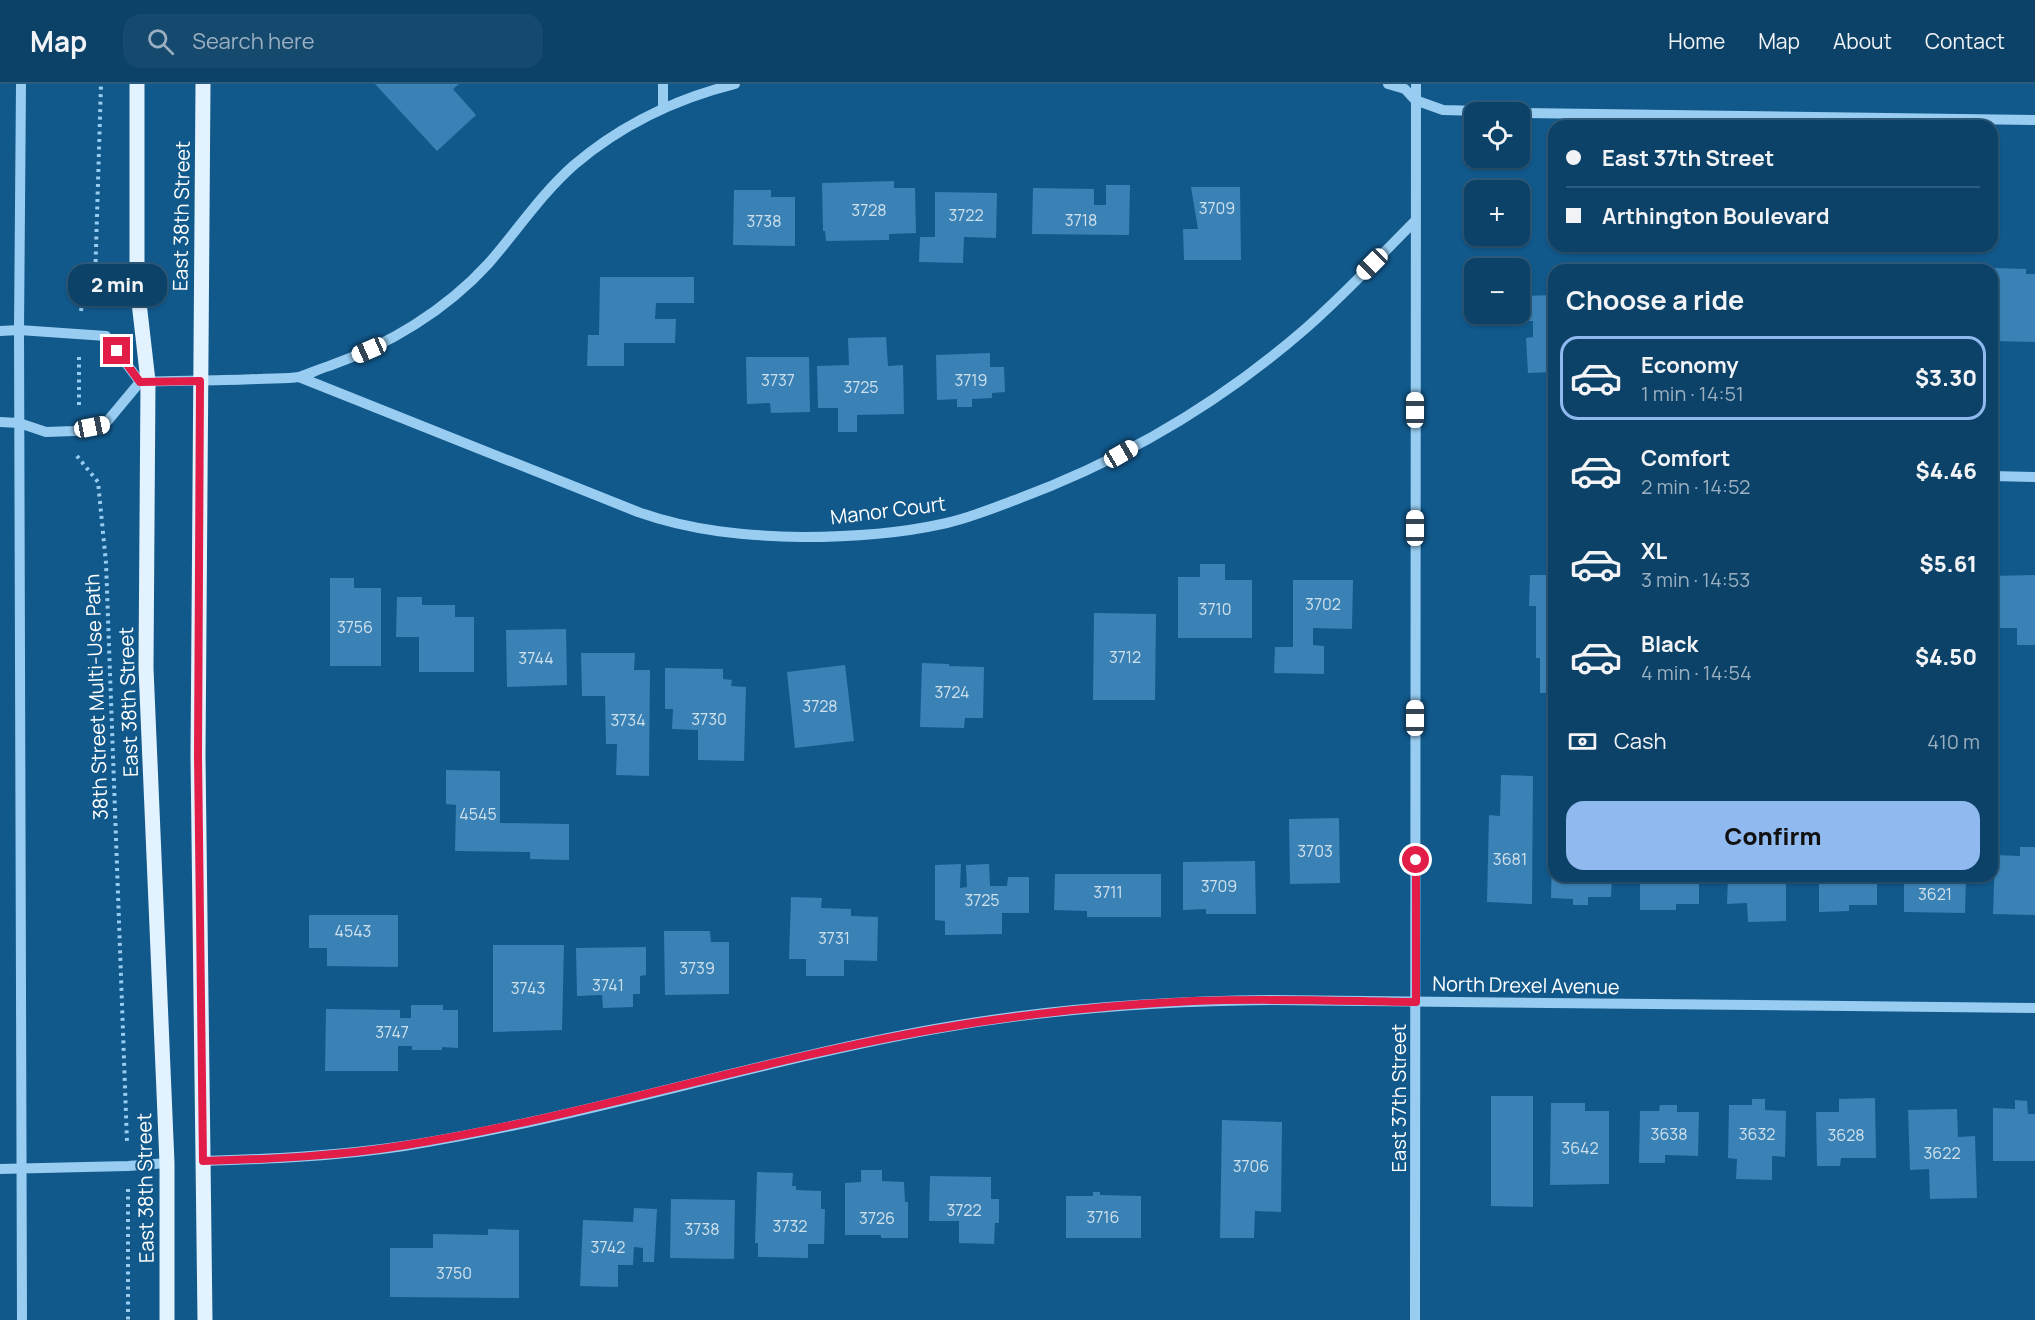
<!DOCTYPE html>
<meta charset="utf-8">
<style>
:root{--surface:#0d4268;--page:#16496e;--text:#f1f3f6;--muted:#9ab0c0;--line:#2d5b7c;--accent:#90b9f0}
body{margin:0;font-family:Manrope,sans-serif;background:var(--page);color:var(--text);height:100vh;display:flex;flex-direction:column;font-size:22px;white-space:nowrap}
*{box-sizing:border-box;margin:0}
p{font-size:20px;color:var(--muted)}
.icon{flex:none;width:33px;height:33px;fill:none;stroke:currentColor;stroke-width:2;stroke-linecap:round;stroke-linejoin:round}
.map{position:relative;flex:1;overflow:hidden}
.side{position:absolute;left:1548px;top:180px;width:450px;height:618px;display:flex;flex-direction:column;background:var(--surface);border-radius:18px;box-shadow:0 2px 4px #0004,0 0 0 2px var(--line)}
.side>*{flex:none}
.top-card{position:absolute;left:1548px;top:36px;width:450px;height:132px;border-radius:18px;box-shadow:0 2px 4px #0004,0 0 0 2px var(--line);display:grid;align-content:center;height:132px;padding:0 18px;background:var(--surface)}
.controls{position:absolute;left:1464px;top:18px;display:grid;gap:12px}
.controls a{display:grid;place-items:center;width:66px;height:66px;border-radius:12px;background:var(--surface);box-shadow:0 2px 4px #0004,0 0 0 2px var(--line);font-size:30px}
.end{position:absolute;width:27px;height:27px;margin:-14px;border:8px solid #e11d48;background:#fff;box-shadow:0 0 0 3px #fff}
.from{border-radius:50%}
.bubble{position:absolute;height:42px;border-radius:18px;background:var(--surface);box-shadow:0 2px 4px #0004,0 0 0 2px var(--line);font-size:20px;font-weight:800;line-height:42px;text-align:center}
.car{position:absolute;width:18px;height:36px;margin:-18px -9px;border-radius:8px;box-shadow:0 0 4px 2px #0007;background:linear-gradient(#fff 24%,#345 0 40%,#fff 0 76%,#345 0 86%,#fff 0)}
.top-card b{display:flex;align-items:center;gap:21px;height:57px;font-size:22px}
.top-card b+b{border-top:2px solid var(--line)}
.top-card i{width:15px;height:15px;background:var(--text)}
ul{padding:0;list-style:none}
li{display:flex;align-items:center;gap:18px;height:84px;margin:0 12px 9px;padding:0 6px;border:3px solid transparent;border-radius:18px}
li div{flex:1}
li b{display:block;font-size:22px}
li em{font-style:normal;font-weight:800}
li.current{border-color:var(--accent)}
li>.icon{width:54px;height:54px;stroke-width:1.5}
h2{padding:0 18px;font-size:27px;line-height:72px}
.pay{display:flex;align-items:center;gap:15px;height:66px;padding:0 18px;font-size:22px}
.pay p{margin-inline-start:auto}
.button{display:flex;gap:12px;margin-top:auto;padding:12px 18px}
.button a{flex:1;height:69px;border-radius:18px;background:var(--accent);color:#111;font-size:24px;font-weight:800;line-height:69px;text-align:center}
header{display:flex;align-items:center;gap:36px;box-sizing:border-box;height:84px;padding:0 30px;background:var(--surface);border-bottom:2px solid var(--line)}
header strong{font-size:28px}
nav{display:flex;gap:33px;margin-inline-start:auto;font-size:21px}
.search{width:420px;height:54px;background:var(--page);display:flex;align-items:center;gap:15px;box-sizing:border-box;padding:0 21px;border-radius:18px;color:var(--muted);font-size:22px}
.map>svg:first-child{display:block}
.building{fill:#3a82b5}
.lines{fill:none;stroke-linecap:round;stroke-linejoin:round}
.path{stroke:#98cdf1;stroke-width:4;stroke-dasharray:3 4.5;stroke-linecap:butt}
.minor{stroke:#98cdf1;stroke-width:10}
.major{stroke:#e2f2ff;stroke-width:15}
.route{stroke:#e11d48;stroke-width:8}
.labels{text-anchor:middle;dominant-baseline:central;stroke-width:4.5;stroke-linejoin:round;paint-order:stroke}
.number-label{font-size:16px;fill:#cee0ec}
.street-label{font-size:20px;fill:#fff;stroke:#11588b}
</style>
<header>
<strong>Map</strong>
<div class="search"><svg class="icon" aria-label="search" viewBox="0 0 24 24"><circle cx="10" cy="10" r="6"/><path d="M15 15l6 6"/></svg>Search here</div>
<nav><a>Home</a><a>Map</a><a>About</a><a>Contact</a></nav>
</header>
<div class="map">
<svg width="2035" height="1236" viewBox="0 0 2035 1236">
<rect width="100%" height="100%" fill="#11588b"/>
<!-- building -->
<g class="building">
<polygon points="375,0 459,0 453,5 476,31 437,67"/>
<polygon points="894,97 894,104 915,104 916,149 889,150 889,156 826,157 825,147 823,147 822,99"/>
<polygon points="1106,101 1130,101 1129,151 1032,150 1033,104 1094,105 1094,121 1106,121"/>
<polygon points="1191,103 1240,103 1241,176 1184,176 1183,145 1198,145"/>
<polygon points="734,106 771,106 771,113 795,113 795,162 733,161"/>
<polygon points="935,108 997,109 996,154 964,153 963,179 919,178 920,153 935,153"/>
<polygon points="1993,184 2026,185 2026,190 2035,190 2035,258 1993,257"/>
<polygon points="600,193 694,193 694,219 656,219 655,235 676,235 675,259 624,259 624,282 587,282 588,251 599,251"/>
<polygon points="1554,211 1554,288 1528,289 1526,254 1533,253 1533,237 1526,237 1525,212"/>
<polygon points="886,253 888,282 903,281 904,330 857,331 857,348 838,348 838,324 818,324 817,282 849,281 848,254"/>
<polygon points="990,269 990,283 1004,283 1005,308 992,309 992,314 972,315 972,323 957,323 957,315 937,316 936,271"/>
<polygon points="746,273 809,273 810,328 771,329 770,319 747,320"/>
<polygon points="1200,480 1225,480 1225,496 1252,496 1252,554 1178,554 1178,493 1200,493"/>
<polygon points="1530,491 1554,491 1554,609 1540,609 1540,574 1536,574 1536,522 1529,522"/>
<polygon points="2035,491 2035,561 2017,561 2017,544 1992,544 1992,492"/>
<polygon points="330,494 354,494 354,504 381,504 381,582 330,582"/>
<polygon points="1293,496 1353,496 1352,545 1313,544 1313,561 1324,562 1324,590 1274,589 1275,563 1293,563"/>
<polygon points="397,513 422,513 422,521 455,521 455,533 474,533 474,588 419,588 419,553 396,553"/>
<polygon points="1094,529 1156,530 1155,616 1093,616"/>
<polygon points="566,545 567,601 507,603 506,546"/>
<polygon points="581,569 635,569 634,586 650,586 649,692 616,691 617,660 606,660 605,612 582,612"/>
<polygon points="922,579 949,580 949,582 984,583 983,634 965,634 964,644 920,643"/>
<polygon points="845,581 854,657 795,664 787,588"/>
<polygon points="665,584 723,585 723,595 732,596 731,602 746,603 744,677 698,676 698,646 672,645 673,625 665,625"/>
<polygon points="446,686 500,687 500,739 569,740 569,776 530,775 530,768 455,767 456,721 446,720"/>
<polygon points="1501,691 1533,692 1532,820 1487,818 1489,731 1500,732"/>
<polygon points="1339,734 1340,799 1290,800 1289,735"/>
<polygon points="2020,763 2035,763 2035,831 1993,830 1995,771 2020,772"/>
<polygon points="1552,765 1554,765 1554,792 1612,792 1611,813 1588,813 1588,821 1573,821 1573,815 1551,814"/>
<polygon points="1255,777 1256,830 1206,830 1206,825 1183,826 1183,778"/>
<polygon points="961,780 960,804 967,803 966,781 989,780 990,802 1007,802 1008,793 1029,793 1029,829 1002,829 1002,850 945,851 945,837 935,836 935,781"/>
<polygon points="1055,790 1161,790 1161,833 1087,833 1087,827 1054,826"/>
<polygon points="1640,792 1699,792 1699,820 1676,820 1676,826 1640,826"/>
<polygon points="1728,792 1786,792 1786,837 1748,838 1747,819 1727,820"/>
<polygon points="1819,792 1877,792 1877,821 1849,821 1849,827 1819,828"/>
<polygon points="1904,792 1966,792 1965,829 1904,828"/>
<polygon points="791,813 822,814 821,824 851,825 851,832 878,833 877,877 844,876 844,892 806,892 806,875 789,875"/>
<polygon points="309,831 398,831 398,883 327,882 327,864 309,864"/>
<polygon points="664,847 710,847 711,858 729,858 729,910 665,911"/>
<polygon points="493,861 564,861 562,946 493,948"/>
<polygon points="646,863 646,891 640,892 640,910 633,910 633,923 603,924 602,911 577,912 576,864"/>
<polygon points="411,921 443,921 443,926 458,926 458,964 442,963 442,966 412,966 412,962 398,962 398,987 325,987 326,925 400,926 400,934 411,934"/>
<polygon points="1491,1012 1533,1012 1533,1123 1491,1122"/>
<polygon points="1875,1014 1876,1074 1841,1074 1840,1082 1817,1082 1816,1028 1839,1028 1839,1015"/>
<polygon points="1752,1015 1765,1015 1765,1026 1786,1027 1785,1073 1772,1072 1772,1096 1736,1095 1737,1075 1728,1074 1729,1021 1752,1021"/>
<polygon points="2015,1016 2027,1017 2028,1030 2035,1030 2035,1077 1993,1077 1993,1024 2015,1025"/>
<polygon points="1551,1019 1585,1019 1585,1027 1609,1027 1609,1100 1550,1101"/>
<polygon points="1660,1021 1677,1021 1677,1028 1699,1028 1698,1072 1665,1071 1665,1079 1639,1079 1640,1027 1659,1027"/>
<polygon points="1957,1025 1958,1053 1975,1052 1977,1114 1930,1115 1929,1085 1910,1086 1908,1026"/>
<polygon points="1222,1036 1282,1038 1281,1128 1255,1127 1254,1154 1220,1154"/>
<polygon points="861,1086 882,1086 882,1097 904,1098 905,1118 908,1118 908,1154 881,1154 881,1151 845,1151 845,1099 861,1098"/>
<polygon points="757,1088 793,1089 792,1102 796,1102 796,1106 821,1107 821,1125 825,1125 824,1160 808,1160 808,1174 758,1173 758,1159 755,1159"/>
<polygon points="930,1092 991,1093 991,1115 999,1115 999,1139 995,1139 994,1160 959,1159 959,1137 929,1137"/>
<polygon points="1093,1108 1100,1108 1100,1111 1141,1112 1141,1154 1066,1154 1066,1112 1093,1112"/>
<polygon points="671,1115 735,1116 734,1175 670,1174"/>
<polygon points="634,1124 657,1125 654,1178 643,1178 643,1164 634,1163 633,1181 618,1181 618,1203 580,1202 583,1136 633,1138"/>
<polygon points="488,1145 519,1146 519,1214 390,1213 390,1164 433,1164 433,1150 488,1151"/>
</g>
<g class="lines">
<!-- path -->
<g class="path">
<polyline points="81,227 82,220 95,197 101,0"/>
<polyline points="79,273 79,323"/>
<polyline points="77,372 98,398 106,479 127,1058"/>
<polyline points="128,1105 128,1236"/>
</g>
<!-- minor -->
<g class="minor">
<polyline points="21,0 19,246 22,1236"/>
<polyline points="663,0 663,24"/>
<polyline points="1388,0 1405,5 1415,16 1443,26 1516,28"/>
<polyline points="1520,29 2035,36"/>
<polyline points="0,247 19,246 106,252 140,298"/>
<path d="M 299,293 L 638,428 C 692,447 745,452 802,453 C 848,453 897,450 942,440 C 967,435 991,425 1015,416 C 1121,377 1220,319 1305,245 C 1344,211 1379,173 1415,137"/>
<path d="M 0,338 L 19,339 L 46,348 L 74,347 L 105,340 L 140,298 C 179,296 219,297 258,295 C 271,294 286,295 299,293 C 309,290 319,285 329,282 C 388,261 445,227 488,180 C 517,147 541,110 574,81 C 621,41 675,15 735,0"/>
<polyline points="1992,392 2035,393"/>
<path d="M 203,1077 C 270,1075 337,1072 404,1062 C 582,1034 757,977 935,945 C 1046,925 1159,917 1271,916 L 2035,924"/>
<polyline points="0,1085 128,1082 167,1079"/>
<polyline points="1415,1236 1416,0"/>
</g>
<!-- major -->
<g class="major">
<polyline points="137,0 137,201 148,297 146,584 167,1079 167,1236"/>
<polyline points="203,0 198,672 205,1236"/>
</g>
</g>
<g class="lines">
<!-- route -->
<path class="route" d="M 117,267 L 140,298 L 200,297 L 198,672 L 203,1077 C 271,1075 339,1072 406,1061 C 585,1032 758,976 936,945 C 1021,930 1108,921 1194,917 C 1268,914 1342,917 1416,918 L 1416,776"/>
</g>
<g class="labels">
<!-- number labels -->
<g class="number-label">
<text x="1217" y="124">3709</text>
<text x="869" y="126">3728</text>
<text x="966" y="131">3722</text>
<text x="1081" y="136">3718</text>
<text x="764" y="137">3738</text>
<text x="778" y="296">3737</text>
<text x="971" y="296">3719</text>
<text x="861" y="303">3725</text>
<text x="1323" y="520">3702</text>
<text x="1215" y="525">3710</text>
<text x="355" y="543">3756</text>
<text x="1125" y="573">3712</text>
<text x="536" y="574">3744</text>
<text x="952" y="608">3724</text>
<text x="820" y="622">3728</text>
<text x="709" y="635">3730</text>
<text x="628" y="636">3734</text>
<text x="478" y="730">4545</text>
<text x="1315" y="767">3703</text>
<text x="1510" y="775">3681</text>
<text x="1219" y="802">3709</text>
<text x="1108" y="808">3711</text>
<text x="1935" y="810">3621</text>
<text x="982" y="816">3725</text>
<text x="353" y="847">4543</text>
<text x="834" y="854">3731</text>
<text x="697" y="884">3739</text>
<text x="608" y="901">3741</text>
<text x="528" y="904">3743</text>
<text x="392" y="948">3747</text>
<text x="1669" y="1050">3638</text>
<text x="1757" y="1050">3632</text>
<text x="1846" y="1051">3628</text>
<text x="1580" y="1064">3642</text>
<text x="1942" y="1069">3622</text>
<text x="1251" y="1082">3706</text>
<text x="964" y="1126">3722</text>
<text x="1103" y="1133">3716</text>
<text x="877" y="1134">3726</text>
<text x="790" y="1142">3732</text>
<text x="702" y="1145">3738</text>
<text x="608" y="1163">3742</text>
<text x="454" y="1189">3750</text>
</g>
<!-- street labels -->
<g class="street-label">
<text transform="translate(181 132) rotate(-89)">East 38th Street</text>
<text transform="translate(888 426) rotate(-7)">Manor Court</text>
<text transform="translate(96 613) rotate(-92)">38th Street Multi-Use Path</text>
<text transform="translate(128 618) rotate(-92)">East 38th Street</text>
<text transform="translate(1526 901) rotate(1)">North Drexel Avenue</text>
<text transform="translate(1398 1014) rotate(-90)">East 37th Street</text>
<text transform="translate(145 1104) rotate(-91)">East 38th Street</text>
</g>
</g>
</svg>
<div class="controls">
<a><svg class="icon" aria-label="locate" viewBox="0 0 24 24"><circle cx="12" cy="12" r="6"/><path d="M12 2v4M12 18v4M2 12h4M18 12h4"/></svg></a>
<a>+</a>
<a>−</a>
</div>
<i class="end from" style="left:1416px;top:776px"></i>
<i class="end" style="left:117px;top:267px"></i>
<div class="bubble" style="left:68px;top:180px;width:99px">2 min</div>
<i class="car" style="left:1372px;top:180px;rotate:225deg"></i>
<i class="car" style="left:369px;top:266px;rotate:246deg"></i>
<i class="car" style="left:1415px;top:326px;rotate:0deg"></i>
<i class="car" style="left:92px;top:343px;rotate:79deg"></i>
<i class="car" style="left:1121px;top:370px;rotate:60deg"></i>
<i class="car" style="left:1415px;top:444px;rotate:0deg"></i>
<i class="car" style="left:1415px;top:634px;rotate:0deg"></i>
<div class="top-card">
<b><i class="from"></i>East 37th Street</b>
<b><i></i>Arthington Boulevard</b>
</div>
<section class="side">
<h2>Choose a ride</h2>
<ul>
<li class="current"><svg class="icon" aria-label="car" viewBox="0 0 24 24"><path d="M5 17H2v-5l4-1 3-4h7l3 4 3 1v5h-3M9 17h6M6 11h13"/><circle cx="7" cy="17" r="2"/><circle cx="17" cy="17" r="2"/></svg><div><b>Economy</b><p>1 min · 14:51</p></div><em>$3.30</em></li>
<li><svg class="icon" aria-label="car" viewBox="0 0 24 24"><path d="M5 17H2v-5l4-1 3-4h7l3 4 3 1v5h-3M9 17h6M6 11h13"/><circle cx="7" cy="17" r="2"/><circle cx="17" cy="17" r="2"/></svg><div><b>Comfort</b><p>2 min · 14:52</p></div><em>$4.46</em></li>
<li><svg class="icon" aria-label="car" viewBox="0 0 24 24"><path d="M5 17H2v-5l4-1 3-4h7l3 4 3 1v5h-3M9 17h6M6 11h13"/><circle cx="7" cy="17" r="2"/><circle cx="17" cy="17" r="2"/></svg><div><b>XL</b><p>3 min · 14:53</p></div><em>$5.61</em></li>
<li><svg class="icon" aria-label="car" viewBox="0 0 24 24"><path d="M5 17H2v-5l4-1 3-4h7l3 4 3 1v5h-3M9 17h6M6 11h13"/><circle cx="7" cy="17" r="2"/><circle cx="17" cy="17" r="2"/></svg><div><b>Black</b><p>4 min · 14:54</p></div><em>$4.50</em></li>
</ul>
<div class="pay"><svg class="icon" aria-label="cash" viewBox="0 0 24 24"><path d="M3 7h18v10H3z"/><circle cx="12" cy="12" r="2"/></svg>Cash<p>410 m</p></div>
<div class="button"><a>Confirm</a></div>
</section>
</div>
